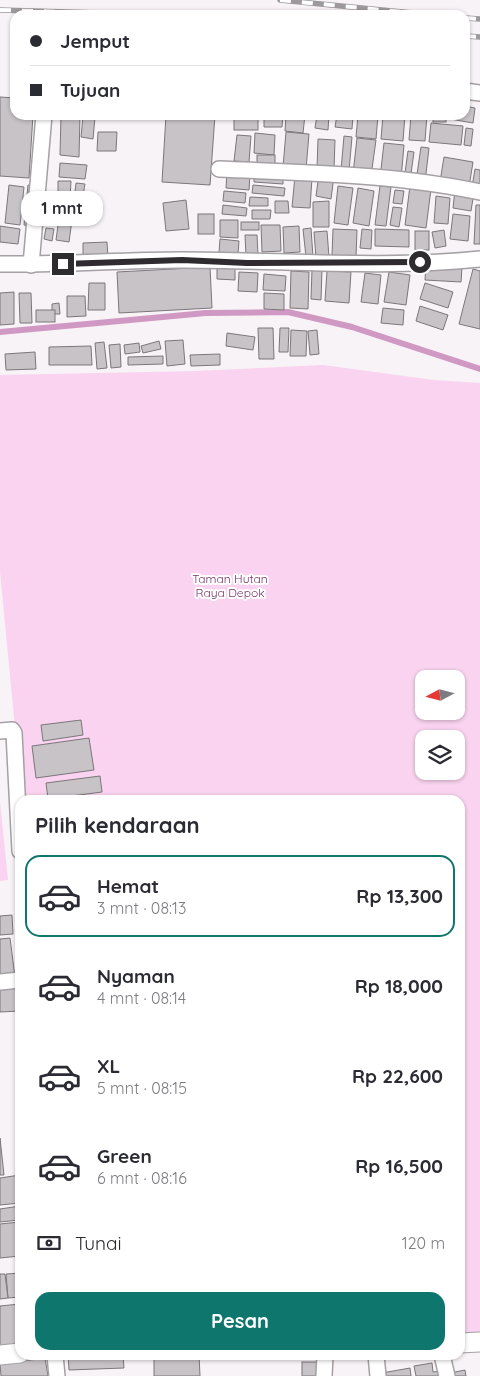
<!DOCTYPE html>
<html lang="id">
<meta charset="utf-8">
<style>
:root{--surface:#fff;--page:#f2f2f3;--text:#2b2b33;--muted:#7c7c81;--line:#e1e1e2;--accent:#0f766e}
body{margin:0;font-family:Quicksand,sans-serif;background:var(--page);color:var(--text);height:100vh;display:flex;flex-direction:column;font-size:19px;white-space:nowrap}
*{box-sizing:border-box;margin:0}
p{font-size:16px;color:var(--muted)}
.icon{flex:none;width:28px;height:28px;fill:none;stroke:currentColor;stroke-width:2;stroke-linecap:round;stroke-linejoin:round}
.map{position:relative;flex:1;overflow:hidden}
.details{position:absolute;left:15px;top:795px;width:450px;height:565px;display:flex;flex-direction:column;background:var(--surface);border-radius:15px;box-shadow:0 1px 4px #0004}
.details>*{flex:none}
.guide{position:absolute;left:10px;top:10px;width:460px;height:110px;border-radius:15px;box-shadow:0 1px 4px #0004;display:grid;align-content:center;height:110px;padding:0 20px;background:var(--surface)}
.needle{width:32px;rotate:263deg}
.controls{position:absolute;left:415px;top:670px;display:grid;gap:10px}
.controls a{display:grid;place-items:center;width:50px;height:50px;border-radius:10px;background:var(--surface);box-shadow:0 1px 4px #0004;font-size:25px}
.end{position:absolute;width:22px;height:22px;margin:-11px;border:6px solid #2e2c2e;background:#fff;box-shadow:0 0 0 2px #fff}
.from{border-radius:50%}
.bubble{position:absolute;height:35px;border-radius:15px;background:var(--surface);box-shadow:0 1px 4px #0004;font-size:16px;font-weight:700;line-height:35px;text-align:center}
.guide b{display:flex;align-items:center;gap:18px;height:48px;font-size:19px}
.guide b+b{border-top:1px solid var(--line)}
.guide i{width:12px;height:12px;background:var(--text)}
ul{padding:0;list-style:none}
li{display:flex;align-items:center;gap:15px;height:82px;margin:0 10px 8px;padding:0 10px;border:2px solid transparent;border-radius:15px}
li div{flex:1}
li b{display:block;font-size:19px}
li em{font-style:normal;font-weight:700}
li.on{border-color:var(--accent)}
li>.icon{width:45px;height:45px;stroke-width:1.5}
h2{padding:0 20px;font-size:22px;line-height:60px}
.pay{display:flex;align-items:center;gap:12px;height:55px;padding:0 20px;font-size:19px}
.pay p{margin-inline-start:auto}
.cta{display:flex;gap:10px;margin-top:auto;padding:10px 20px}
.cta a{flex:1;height:58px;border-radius:15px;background:var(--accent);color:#fff;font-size:20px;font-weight:700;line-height:58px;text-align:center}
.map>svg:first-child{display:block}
.green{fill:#f9d3ef;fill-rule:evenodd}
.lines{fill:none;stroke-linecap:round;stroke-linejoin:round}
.stream{stroke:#d099c3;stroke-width:6}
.building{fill:#c8c3c7;stroke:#7b777a}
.minor-casing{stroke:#a4a0a3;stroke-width:18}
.tertiary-casing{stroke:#a4a0a3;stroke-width:21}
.minor{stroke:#fff;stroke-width:15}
.tertiary{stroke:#fff;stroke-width:19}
.rail-casing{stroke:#9d999c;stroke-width:5.5}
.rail{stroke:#fff;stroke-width:4;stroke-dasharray:11;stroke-linecap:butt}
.route{stroke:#2e2c2e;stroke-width:6}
.labels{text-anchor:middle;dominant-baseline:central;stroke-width:4;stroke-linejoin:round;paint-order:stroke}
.park-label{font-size:12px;fill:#753368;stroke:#fff}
</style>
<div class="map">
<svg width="480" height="1376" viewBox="0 0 480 1376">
<rect width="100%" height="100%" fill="#f8f3f7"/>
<!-- green -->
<g class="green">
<path d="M 323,365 L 434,380 L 480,383 L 480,1338 L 460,1338 L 460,800 L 22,800 L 0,572 L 0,375 L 195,371 ZM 424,679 L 456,679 L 456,711 L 424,711 ZM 424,739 L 456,739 L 456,771 L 424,771 Z"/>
<polygon points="0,802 8,880 0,881"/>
</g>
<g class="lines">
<!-- stream -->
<polyline class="stream" points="0,332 206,313 288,312 352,327 480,369"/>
</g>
<!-- building -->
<g class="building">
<polygon points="0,97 15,98 15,115 33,115 29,178 0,176"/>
<polygon points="465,106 475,108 473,123 450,119 451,115 465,115"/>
<polygon points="61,115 80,115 79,157 60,155"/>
<polygon points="166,115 215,115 210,185 162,182"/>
<rect x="234" y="115" width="24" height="15"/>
<polygon points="264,115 283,115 282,127 264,127"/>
<polygon points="286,115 305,115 303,133 285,131"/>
<polygon points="317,115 329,115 328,130 315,128"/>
<polygon points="337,115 353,115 352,129 335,127"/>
<polygon points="358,115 378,115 376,139 356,137"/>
<polygon points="383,115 405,115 403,141 381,139"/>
<polygon points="411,115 427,115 425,141 409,140"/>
<rect x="433" y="115" width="13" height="7"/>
<polygon points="83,116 95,117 93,139 81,137"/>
<polygon points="431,123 463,126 461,145 429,142"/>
<polygon points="466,128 473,129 471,146 464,145"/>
<polygon points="98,132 117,132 116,151 97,151"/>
<polygon points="286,132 309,134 306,169 283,167"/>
<polygon points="255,133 275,135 274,155 254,153"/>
<polygon points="237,135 251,136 249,162 234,161"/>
<polygon points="344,136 352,137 349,171 341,170"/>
<polygon points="357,138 376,140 371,176 353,174"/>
<polygon points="318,139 335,140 334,169 317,168"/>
<polygon points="384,143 404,145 401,179 380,178"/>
<polygon points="421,147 429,148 425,182 416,181"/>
<polygon points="408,151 414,152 410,181 404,180"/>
<rect x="257" y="155" width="18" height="9"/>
<polygon points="444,157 473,162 469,187 440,182"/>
<polygon points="60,163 87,165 85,179 59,177"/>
<polygon points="475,169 480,170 480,189 472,187"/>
<polygon points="227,172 250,174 249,190 226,188"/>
<polygon points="254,173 283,176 283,184 254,182"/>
<polygon points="319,174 334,176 331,199 316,196"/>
<polygon points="295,176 312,178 310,208 292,207"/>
<polygon points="58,181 71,181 70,199 58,199"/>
<polygon points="76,183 85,184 82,201 74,200"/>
<polygon points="9,185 24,187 20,225 5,223"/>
<polygon points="28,185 35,186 30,226 24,225"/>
<polygon points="253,185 285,188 284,196 252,193"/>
<polygon points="338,186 353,188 348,225 334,223"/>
<polygon points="380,186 391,187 386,226 375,225"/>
<polygon points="410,186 431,189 426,228 405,225"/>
<polygon points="358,188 374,191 369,226 353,223"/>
<polygon points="395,190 404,191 402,204 393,203"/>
<polygon points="455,190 474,192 471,211 453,208"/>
<polygon points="224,191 246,193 245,203 223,201"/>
<polygon points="436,196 450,198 448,224 434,223"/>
<polygon points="250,197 268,198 268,206 249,206"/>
<polygon points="186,200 189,229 166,231 163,203"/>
<polygon points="275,201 288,201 289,213 275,213"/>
<polygon points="329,201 329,227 313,227 313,202"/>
<polygon points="40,202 59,203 59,213 40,211"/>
<polygon points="65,204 97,207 96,217 64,214"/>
<polygon points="223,205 247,208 246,216 222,214"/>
<polygon points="476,205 480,205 480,244 474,244"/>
<polygon points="393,207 402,208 399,227 390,225"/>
<polygon points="252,210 271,210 270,219 252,219"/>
<rect x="198" y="214" width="16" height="20"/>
<polygon points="453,214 470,216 468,241 450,239"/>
<polygon points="59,218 72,220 69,242 56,240"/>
<polygon points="220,220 238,220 238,238 220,237"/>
<rect x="241" y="222" width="18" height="8"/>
<polygon points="261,225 280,225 281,251 262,252"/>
<polygon points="0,226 20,229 18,244 0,242"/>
<polygon points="299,226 300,252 284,253 283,227"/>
<polygon points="46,228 54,229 52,241 44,239"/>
<polygon points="311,228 313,257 306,257 303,229"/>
<polygon points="333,229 357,230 356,257 332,255"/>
<polygon points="362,229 372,230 371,249 360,248"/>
<polygon points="375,229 409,230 409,247 375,246"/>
<polygon points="444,230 446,246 435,248 432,232"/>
<polygon points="327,231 329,257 316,258 314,232"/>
<rect x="415" y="231" width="14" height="19"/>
<polygon points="245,235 257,235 258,256 246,256"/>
<polygon points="220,239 239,241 238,254 219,253"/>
<polygon points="107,242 108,257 83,258 83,243"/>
<polygon points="426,264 462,267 461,282 425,280"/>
<polygon points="217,265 235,266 235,280 217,279"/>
<polygon points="210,267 212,308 119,313 117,272"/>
<polygon points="312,269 322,269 321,300 311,299"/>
<polygon points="473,269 480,271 480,329 459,324"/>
<polygon points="291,271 309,272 308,309 290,308"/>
<polygon points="327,271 351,272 349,303 325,301"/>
<polygon points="239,272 258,273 257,292 238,291"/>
<polygon points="389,272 410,275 406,305 384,302"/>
<polygon points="365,273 381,275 378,304 361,302"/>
<polygon points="264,274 286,276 285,291 263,290"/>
<polygon points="89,283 105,283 105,310 88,310"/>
<polygon points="425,283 453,292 448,308 420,299"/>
<polygon points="14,292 14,324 0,325 0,293"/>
<polygon points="19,293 31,293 32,323 20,323"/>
<polygon points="264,293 284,294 284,310 264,309"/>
<polygon points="67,296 85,296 86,316 67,317"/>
<polygon points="59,303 60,314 52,314 52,304"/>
<polygon points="420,306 448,315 443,330 416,321"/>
<polygon points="383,308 404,310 403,325 381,323"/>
<rect x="36" y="310" width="19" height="12"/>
<polygon points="258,328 273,328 274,359 259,359"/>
<polygon points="280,328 289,328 288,352 279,352"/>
<polygon points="291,330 307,331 306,356 290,356"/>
<polygon points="317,330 319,354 310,355 308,331"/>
<polygon points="227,333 255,337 253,350 226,346"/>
<polygon points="183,340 185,364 167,366 165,341"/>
<polygon points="159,341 161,349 143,353 141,346"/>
<polygon points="104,342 107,368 97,369 95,343"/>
<polygon points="139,343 140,352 125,354 124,345"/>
<polygon points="120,344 121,367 111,368 109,345"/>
<polygon points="91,346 92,365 49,365 49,347"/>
<polygon points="35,352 36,369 6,370 5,354"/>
<polygon points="220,354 220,365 191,366 190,355"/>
<polygon points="163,356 163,364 128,365 128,357"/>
<polygon points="81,720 83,735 43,741 41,725"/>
<polygon points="89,738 94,770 36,778 32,746"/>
<polygon points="100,776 102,792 48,799 46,783"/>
<polygon points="12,915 13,934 0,935 0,916"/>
<polygon points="10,938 15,977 0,978 0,939"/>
<polygon points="20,987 20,1011 0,1012 0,989"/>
<polygon points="0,1138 4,1175 0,1175"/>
<polygon points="20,1175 20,1203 0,1205 0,1178"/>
<polygon points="20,1206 20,1220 0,1222 0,1209"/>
<polygon points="20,1222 20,1256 0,1258 0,1224"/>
<polygon points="20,1273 20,1297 8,1298 6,1274"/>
<polygon points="0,1274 5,1274 8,1298 0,1299"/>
<polygon points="20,1304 20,1345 0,1347 0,1306"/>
<polygon points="68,1355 123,1355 124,1368 69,1370"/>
<polygon points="154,1355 199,1355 200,1376 154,1376"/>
<polygon points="45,1358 48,1376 1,1376 0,1364"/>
<rect x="302" y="1362" width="17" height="14"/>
<polygon points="432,1363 433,1372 442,1371 443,1376 416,1376 414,1366"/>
<polygon points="410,1368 411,1376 382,1376 382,1373"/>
<polygon points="465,1370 466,1376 451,1376 450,1373"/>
</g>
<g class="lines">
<!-- minor casing -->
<g class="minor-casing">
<g id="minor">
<polyline points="465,91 480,93"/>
<path d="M 219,169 C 306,173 395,174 480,192"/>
<path d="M 0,264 C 61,265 121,260 181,260 C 281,260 381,269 480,259"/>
<polyline points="31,265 44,115"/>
<polyline points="0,731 12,730 14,733 20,851"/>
<polyline points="0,982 20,980"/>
<polyline points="55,1355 57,1376"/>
<polyline points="376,1355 378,1376"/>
<polyline points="442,1355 447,1376"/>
<polyline points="324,1376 325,1355"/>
</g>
</g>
<!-- tertiary casing -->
<g class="tertiary-casing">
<g id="tertiary">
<polyline points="460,1343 480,1342"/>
<polyline points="0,1355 20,1353"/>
</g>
</g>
<!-- minor -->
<use href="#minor" class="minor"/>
<!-- tertiary -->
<use href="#tertiary" class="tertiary"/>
<!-- rail casing -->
<g class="rail-casing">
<g id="rail">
<polyline points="280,0 433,15"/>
<polyline points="0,10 168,15"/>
<polyline points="465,18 480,19"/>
<polyline points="465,36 480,37"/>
</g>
</g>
<!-- rail -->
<use href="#rail" class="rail"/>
</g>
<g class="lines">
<!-- route -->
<polyline class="route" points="63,264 182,260 247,263 420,262"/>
</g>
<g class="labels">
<!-- park labels -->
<g class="park-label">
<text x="230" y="578">Taman Hutan<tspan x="230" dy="14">Raya Depok</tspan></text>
</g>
</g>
</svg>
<div class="controls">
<a><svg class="needle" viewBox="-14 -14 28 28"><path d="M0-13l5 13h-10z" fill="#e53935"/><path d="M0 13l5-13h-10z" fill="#7c7c81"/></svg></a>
<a><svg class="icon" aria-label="layers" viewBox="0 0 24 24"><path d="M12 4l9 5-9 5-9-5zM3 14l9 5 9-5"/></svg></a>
</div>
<i class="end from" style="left:420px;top:262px"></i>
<i class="end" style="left:63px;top:264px"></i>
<div class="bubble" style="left:21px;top:191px;width:82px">1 mnt</div>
<div class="guide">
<b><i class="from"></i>Jemput</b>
<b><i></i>Tujuan</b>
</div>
<section class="details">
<h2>Pilih kendaraan</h2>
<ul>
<li class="on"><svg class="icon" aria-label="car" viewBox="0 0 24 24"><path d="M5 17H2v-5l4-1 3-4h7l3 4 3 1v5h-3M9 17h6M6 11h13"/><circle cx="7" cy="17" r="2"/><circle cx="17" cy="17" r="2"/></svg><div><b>Hemat</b><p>3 mnt · 08:13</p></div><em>Rp 13,300</em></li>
<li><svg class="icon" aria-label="car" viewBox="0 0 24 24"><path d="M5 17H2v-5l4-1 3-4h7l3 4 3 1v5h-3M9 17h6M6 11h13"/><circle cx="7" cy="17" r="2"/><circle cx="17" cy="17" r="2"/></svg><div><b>Nyaman</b><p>4 mnt · 08:14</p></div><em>Rp 18,000</em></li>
<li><svg class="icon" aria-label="car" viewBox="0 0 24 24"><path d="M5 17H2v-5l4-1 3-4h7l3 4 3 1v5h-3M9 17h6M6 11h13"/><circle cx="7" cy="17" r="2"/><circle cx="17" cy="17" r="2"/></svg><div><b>XL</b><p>5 mnt · 08:15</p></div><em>Rp 22,600</em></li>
<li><svg class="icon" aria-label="car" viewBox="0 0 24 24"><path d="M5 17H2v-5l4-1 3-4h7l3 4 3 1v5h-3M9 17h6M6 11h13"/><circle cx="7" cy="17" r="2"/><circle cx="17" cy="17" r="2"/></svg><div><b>Green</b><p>6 mnt · 08:16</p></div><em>Rp 16,500</em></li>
</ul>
<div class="pay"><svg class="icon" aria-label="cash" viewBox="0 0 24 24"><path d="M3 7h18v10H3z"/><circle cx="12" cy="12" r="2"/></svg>Tunai<p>120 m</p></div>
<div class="cta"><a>Pesan</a></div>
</section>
</div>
